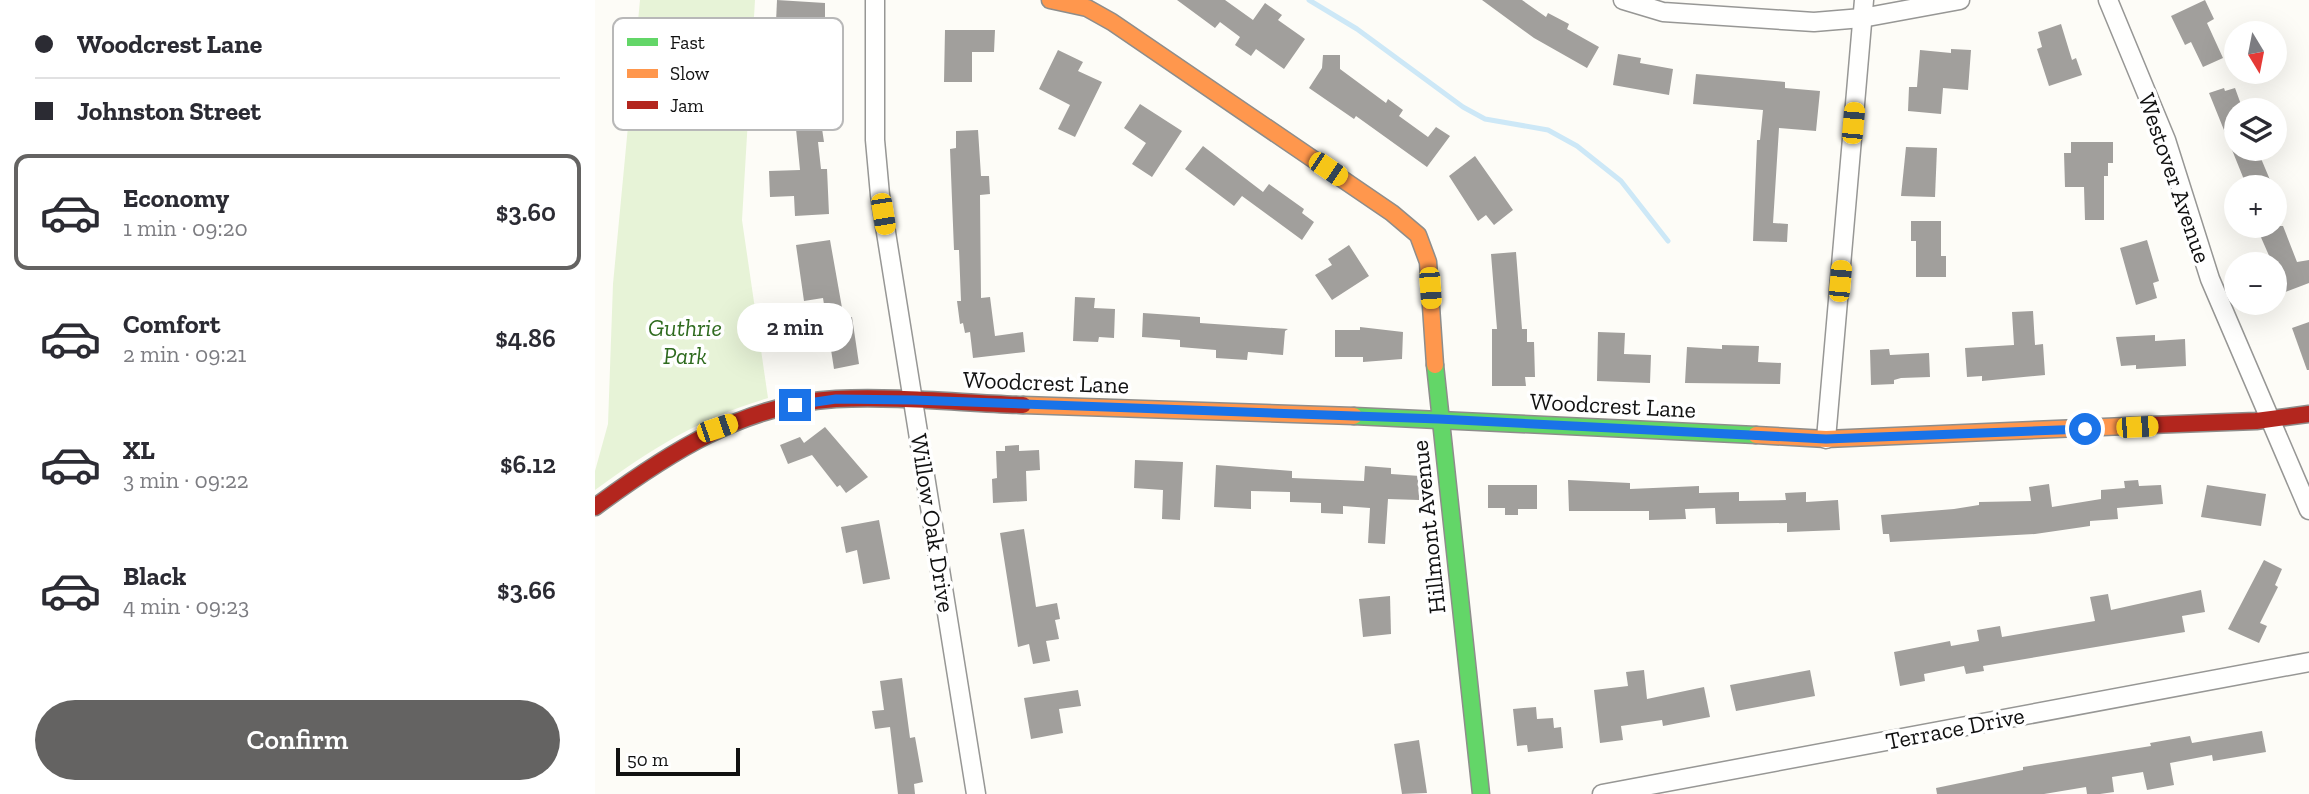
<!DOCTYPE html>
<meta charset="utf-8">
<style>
:root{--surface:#fff;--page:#f2f2f3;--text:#2b2b33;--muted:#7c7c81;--line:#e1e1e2;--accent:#646362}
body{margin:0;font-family:"Zilla Slab",serif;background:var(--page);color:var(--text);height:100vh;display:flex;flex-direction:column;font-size:26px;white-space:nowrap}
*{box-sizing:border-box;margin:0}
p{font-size:23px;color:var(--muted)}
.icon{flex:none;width:38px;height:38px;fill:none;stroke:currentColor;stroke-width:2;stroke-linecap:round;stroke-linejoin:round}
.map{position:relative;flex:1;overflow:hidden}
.side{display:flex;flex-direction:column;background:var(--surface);width:595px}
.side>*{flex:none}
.top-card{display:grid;align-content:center;height:154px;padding:0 35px;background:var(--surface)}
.needle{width:46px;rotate:170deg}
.tools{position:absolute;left:1629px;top:21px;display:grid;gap:14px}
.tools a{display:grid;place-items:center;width:63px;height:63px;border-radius:50%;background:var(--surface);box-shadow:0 7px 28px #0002;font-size:35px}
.scale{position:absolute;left:21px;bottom:18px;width:124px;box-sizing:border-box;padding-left:7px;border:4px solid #111;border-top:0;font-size:19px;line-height:24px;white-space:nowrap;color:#111;-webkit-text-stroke:5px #fff;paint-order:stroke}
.end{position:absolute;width:32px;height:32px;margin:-16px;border:9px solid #1a73e8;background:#fff;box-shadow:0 0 0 4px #fff}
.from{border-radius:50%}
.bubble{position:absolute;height:49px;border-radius:24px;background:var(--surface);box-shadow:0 7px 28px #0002;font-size:23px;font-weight:600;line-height:49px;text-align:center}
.car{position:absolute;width:21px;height:42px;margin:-21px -10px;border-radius:9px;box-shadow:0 0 5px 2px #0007;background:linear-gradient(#f5c518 24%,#345 0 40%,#f5c518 0 76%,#345 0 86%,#f5c518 0)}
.top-card b{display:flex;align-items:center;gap:24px;height:66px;font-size:26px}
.top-card b+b{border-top:2px solid var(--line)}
.top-card i{width:18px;height:18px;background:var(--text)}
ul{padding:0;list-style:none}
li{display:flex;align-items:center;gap:21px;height:116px;margin:0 14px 10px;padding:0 21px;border:4px solid transparent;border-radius:14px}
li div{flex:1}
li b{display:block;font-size:26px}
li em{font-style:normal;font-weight:600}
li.on{border-color:var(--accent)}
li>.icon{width:63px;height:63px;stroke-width:1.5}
.action{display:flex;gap:14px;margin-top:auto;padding:14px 35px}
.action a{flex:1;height:80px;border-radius:42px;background:var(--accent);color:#fff;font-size:28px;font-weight:600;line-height:80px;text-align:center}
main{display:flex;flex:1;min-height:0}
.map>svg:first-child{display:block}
.green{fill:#e7f3d7}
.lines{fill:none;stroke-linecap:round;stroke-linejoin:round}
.stream{stroke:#cde8f7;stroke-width:5}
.building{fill:#a19f9c}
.street-casing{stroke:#979795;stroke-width:21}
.fast-casing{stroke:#8e8d8b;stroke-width:19}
.slow-casing{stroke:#8e8d8b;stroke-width:19}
.jam-casing{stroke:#8e8d8b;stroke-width:19}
.street{stroke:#fffffe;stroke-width:18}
.fast{stroke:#63d668;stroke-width:16}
.slow{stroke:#ff974d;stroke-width:16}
.jam{stroke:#b3261e;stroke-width:16}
.route{stroke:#1a73e8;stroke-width:9}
.labels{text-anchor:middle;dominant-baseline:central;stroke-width:7;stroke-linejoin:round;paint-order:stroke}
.street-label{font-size:24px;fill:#111;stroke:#fff}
.park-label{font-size:24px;font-style:italic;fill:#2f6b1f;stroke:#fff}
.key{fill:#fff;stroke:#b8b8b8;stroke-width:2}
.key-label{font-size:19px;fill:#111}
</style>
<main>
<section class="side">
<div class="top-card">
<b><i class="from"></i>Woodcrest Lane</b>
<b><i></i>Johnston Street</b>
</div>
<ul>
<li class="on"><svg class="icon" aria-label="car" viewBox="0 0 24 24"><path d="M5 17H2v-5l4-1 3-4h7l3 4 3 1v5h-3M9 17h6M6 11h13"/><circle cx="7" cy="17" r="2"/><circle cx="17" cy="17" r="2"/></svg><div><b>Economy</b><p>1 min · 09:20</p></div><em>$3.60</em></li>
<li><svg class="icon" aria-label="car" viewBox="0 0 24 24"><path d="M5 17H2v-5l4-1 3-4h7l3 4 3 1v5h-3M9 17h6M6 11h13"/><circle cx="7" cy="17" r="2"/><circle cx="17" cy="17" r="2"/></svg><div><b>Comfort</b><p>2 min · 09:21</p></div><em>$4.86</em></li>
<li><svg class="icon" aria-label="car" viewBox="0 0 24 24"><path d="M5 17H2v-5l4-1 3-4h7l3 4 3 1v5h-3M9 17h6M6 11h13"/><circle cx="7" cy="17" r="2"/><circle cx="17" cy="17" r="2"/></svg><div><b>XL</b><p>3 min · 09:22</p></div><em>$6.12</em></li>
<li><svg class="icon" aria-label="car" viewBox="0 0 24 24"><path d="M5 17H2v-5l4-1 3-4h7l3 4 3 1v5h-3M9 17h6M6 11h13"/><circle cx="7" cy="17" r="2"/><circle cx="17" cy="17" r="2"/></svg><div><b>Black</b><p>4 min · 09:23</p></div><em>$3.66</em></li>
</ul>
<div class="action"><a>Confirm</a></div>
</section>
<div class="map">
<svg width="1714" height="794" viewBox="0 0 1714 794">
<rect width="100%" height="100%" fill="#fdfcf7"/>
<!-- green -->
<path class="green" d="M 45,0 L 160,0 L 147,220 L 173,398 C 105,418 56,449 0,490 L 0,471 L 13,424 L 18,284 Z"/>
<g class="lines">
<!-- stream -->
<polyline class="stream" points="714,0 762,29 868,107 890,119 953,130 982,146 1026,181 1073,241"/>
</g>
<!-- building -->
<g class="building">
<polygon points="182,0 230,3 230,24 181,22"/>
<polygon points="582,0 630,0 658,20 670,3 687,15 683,20 710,39 689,69 661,49 656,56 640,45 645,37 625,22 620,28"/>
<polygon points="887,0 927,0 951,17 953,13 974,24 972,29 1004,47 992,68 939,38"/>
<polygon points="1610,0 1619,19 1612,23 1628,58 1608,67 1596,42 1590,45 1576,16"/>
<polygon points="1466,24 1477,60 1481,58 1487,75 1454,86 1442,49 1447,47 1443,32"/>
<polygon points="350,30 400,30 399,52 377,52 377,82 349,82"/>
<polygon points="185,49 215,49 214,68 229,68 229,88 221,88 229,142 223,142 226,169 232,169 234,214 200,216 199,196 175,197 174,171 205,170 201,129 197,129 192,71 185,71"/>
<polygon points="1356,49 1376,50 1373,90 1348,88 1346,114 1313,111 1314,87 1322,87 1325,50 1356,53"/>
<polygon points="463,50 488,62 483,71 507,82 480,137 463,129 475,105 444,89"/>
<polygon points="1023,54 1046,58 1045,63 1078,69 1074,95 1018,85"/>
<polygon points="728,55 745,55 745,69 791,103 793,99 808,110 804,116 833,137 841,127 855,136 832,167 761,116 759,119 714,88 727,68"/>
<polygon points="1101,74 1190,82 1190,88 1225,91 1221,131 1184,128 1178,223 1193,224 1192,242 1158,241 1162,140 1165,140 1168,110 1098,104"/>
<polygon points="1629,88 1630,91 1640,88 1648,110 1642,110 1642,149 1662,149 1678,187 1652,187 1614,93"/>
<polygon points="545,104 587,131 557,177 537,164 551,143 529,128"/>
<polygon points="383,130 386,176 394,176 395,194 385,195 386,298 395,297 400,336 428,332 430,352 378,358 375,332 370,333 368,323 365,324 362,301 366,301 364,250 359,250 355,149 361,148 361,131"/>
<polygon points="1476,142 1518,142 1518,163 1513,163 1513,176 1509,176 1509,220 1490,220 1489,187 1470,187 1469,153 1476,153"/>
<polygon points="608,146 668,192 674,184 709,209 707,213 719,222 707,240 647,196 639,206 590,169"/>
<polygon points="1311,147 1342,148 1340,197 1306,196"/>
<polygon points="880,156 918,210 899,225 891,215 883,221 854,176"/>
<polygon points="1316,221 1346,221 1346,256 1351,256 1351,277 1321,277 1321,241 1316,241"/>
<polygon points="1661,226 1688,226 1702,262 1714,260 1714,283 1690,292"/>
<polygon points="235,240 249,319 257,317 264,364 239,369 228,298 209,301 201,245"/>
<polygon points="1552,240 1564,281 1558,283 1562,298 1541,305 1525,248"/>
<polygon points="754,245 774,276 737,300 720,275 737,265 733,259"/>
<polygon points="921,252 927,329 932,329 932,342 939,342 940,377 930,377 931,386 897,386 897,329 902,329 896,254"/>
<polygon points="480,297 500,298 499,308 520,309 519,338 504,337 503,342 478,341"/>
<polygon points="1438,311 1440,345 1448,344 1450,375 1387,381 1387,376 1372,377 1370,348 1419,345 1417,312"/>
<polygon points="548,313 605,317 605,323 693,329 690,331 688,355 653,352 652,360 621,358 621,350 585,347 585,340 547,337"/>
<polygon points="1714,322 1714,370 1712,370 1697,328"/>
<polygon points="765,327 808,332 807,359 768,362 768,357 740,357 740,330 765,330"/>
<polygon points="1003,332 1030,333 1029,354 1056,355 1055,383 1002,381"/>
<polygon points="1560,335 1560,341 1590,339 1591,366 1541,369 1541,365 1526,366 1521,337"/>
<polygon points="1127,345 1164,346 1163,362 1186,363 1185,384 1090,383 1092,347 1127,349"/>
<polygon points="1294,349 1295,355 1334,353 1335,377 1306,378 1299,380 1299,384 1276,385 1275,350"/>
<polygon points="230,427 273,477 251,493 245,485 242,487 217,455 193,464 185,445 205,437 209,443"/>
<polygon points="424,445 424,451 444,450 445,470 431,471 432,501 398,503 397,479 402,478 401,451 410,451 410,446"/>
<polygon points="540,460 588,462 585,520 567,519 568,490 539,488"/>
<polygon points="621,465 697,471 697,478 769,481 770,466 796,468 796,474 825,476 824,500 793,499 790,544 773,543 775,508 748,506 748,514 726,513 726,503 695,502 695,492 656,491 656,509 619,507"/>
<polygon points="973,480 1035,483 1035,489 1104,486 1104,493 1144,492 1144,501 1191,500 1190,493 1211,492 1211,502 1243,500 1245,530 1192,532 1192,523 1121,524 1120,508 1090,509 1091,519 1054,520 1054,511 974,511"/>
<polygon points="1543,480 1544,486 1566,485 1568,504 1522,508 1523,519 1495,521 1495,526 1440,534 1295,542 1294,534 1288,534 1286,515 1359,509 1384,505 1384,502 1436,501 1434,487 1454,484 1457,507 1506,499 1506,490 1530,488 1529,481"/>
<polygon points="893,485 942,485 942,509 923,509 923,515 910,515 910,508 893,508"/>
<polygon points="1612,485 1671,494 1666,526 1606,517"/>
<polygon points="284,520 295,579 268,584 262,550 251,553 246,527"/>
<polygon points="429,529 441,607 462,603 465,619 460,620 464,639 451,641 455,661 438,664 434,644 423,647 405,533"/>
<polygon points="1669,560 1687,569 1680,585 1683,587 1665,623 1672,626 1664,643 1633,629"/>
<polygon points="1606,590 1610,612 1587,616 1590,632 1388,666 1389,671 1371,674 1369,666 1329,674 1330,681 1305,686 1299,652 1355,641 1356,646 1384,641 1382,630 1405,626 1407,637 1500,621 1495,597 1513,594 1516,610"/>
<polygon points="795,596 796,634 768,637 764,599"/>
<polygon points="1049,670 1052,699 1109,687 1115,717 1068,726 1067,720 1026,726 1028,740 1005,743 999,690 1033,686 1031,672"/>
<polygon points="1215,670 1220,696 1141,711 1135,685"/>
<polygon points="307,678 315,738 320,737 328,782 319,784 320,794 303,794 295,727 280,729 277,711 289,710 285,681"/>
<polygon points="483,690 486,706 464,709 468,733 436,739 429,698"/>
<polygon points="941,707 942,719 958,718 959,728 966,727 968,748 933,752 932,745 922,746 918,709"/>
<polygon points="1667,731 1671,752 1618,761 1617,755 1575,763 1579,785 1552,790 1548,772 1517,777 1519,792 1505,794 1492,794 1491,787 1449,794 1342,794 1341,788 1428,770 1428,767 1556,746 1555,743 1595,736 1597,743"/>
<polygon points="824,740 832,793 807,794 799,744"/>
</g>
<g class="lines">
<!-- street casing -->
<g class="street-casing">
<g id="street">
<polyline points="280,0 280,140 285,195 381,794"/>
<polyline points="1028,0 1068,12 1219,22 1267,18 1365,0"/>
<polyline points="1513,0 1571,140 1615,279 1714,510"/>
<polyline points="1231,439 1269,0"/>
<polyline points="1007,794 1714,662"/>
</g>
</g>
<!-- fast casing -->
<g class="fast-casing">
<g id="fast">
<polyline points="840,365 886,794"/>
<polyline points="759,416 1161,435"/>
</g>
</g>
<!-- slow casing -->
<g class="slow-casing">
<g id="slow">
<polyline points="455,0 492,8 517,22 797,213 823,235 833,262 840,365"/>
<polyline points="428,405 759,416"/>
<polyline points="1161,435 1231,439 1555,425"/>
</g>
</g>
<!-- jam casing -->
<g class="jam-casing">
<g id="jam">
<polyline points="1555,425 1661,421 1714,414"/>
<path d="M 0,507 C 72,454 148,404 241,399 C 301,396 367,403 428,405"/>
</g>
</g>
<!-- street -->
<use href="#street" class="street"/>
<!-- fast -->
<use href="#fast" class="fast"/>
<!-- slow -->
<use href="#slow" class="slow"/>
<!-- jam -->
<use href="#jam" class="jam"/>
</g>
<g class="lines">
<!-- route -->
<polyline class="route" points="200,405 241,399 318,400 844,419 1231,439 1490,429"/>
</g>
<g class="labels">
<!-- street labels -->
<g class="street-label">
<text transform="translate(1580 178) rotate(71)">Westover Avenue</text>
<text transform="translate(451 382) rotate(2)">Woodcrest Lane</text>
<text transform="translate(1018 405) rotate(3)">Woodcrest Lane</text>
<text transform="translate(338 523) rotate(81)">Willow Oak Drive</text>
<text transform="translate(833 527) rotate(-96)">Hillmont Avenue</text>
<text transform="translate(1360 728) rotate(-11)">Terrace Drive</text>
</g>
<!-- park labels -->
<g class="park-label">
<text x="90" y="327">Guthrie<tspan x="90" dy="28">Park</tspan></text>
</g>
</g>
<!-- legend -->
<rect x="18" y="18" width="230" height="112" rx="10" class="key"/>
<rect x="32" y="38" width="31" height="8" fill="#63d668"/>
<rect x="32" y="69" width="31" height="9" fill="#ff974d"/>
<rect x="32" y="101" width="31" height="8" fill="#b3261e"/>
<g class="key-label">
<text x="75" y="49">Fast</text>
<text x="75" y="80">Slow</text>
<text x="75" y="112">Jam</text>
</g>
</svg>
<div class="tools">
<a><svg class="needle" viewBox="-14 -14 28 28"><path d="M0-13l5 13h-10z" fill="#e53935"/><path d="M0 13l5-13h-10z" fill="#7c7c81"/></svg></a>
<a><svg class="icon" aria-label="layers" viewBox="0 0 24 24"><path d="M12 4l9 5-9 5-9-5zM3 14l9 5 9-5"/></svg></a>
<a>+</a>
<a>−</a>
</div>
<div class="scale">50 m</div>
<i class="end from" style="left:1490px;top:429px"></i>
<i class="end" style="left:200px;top:405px"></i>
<div class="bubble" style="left:142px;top:303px;width:116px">2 min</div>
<i class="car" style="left:1258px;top:123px;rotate:5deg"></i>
<i class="car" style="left:733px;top:169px;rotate:124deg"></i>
<i class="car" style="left:288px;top:214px;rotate:171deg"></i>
<i class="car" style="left:1245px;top:281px;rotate:5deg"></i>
<i class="car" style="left:835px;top:288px;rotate:176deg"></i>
<i class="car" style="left:1542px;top:427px;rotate:87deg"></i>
<i class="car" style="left:122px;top:428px;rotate:71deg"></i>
</div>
</main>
